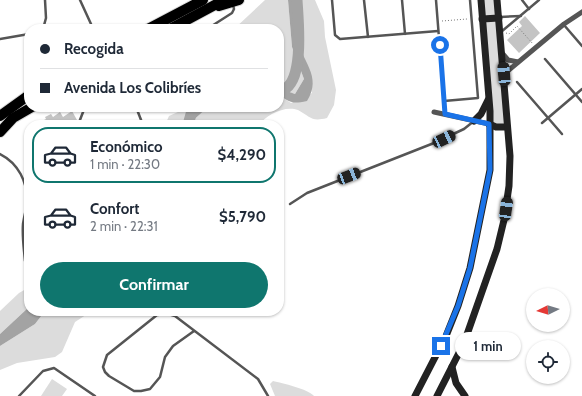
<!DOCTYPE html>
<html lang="es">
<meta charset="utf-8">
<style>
:root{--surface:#fff;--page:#f2f2f3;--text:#1f2937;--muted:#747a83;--line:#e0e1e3;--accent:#0f766e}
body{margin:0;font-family:Cabin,sans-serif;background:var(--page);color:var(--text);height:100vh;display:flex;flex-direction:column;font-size:15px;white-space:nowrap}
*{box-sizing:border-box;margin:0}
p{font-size:13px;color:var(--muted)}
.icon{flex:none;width:22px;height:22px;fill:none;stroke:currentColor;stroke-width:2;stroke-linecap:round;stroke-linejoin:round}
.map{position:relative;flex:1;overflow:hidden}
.sheet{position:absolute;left:24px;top:120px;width:260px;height:196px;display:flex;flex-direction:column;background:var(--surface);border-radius:16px;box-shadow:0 1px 3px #0004}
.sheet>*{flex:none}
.guide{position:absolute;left:24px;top:24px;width:260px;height:88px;border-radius:16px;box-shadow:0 1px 3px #0004;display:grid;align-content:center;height:88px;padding:0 16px;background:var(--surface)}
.needle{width:26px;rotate:265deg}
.buttons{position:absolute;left:526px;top:288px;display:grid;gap:8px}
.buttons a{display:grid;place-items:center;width:44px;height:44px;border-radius:50%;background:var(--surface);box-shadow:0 1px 3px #0004;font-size:20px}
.end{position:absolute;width:18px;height:18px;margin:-9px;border:5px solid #1a73e8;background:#fff;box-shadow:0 0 0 2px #fff}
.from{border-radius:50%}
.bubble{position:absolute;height:28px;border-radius:14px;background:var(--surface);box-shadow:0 1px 3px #0004;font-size:13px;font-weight:700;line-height:28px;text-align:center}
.car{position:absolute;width:12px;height:24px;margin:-12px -6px;border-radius:5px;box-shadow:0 0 3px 1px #0007;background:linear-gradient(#222 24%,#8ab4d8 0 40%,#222 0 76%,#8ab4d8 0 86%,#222 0)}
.guide b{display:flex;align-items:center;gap:14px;height:38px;font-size:15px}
.guide b+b{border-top:1px solid var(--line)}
.guide i{width:10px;height:10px;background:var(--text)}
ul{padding:7px 0 0;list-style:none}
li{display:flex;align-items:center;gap:12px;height:56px;margin:0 8px 6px;padding:0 8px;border:2px solid transparent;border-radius:16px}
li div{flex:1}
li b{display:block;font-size:15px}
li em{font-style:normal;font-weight:700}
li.current{border-color:var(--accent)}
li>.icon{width:36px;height:36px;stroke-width:1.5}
.cta{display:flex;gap:8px;margin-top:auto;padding:8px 16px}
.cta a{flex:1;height:46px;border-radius:24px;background:var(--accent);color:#fff;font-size:16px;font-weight:700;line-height:46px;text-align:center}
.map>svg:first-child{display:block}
.green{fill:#dcdcdc}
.water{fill:#a3a3a3}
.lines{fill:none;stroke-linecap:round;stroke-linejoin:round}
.river{stroke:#a3a3a3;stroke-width:11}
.building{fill:#c4c4c4}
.highway-casing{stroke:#dbdbdb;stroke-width:12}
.path{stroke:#777;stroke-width:1;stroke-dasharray:1 2;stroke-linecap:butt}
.lane{stroke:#555;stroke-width:2.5}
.street{stroke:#555;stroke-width:5}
.secondary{stroke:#222;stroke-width:7}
.highway{stroke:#000;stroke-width:10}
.route{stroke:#1a73e8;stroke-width:5}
</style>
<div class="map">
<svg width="582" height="396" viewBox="0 0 582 396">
<rect width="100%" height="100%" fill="#fff"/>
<!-- green -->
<g class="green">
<polygon points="265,0 288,0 292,47 304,79 295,94 283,90 279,86 279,29 234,29"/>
<path d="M 293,0 L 315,0 L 324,21 L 325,37 L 336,90 L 334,105 L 327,118 C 311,122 311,117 298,110 C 285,105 266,115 259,125 L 188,125 L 208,107 L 279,107 L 279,95 L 291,103 L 312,93 L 297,37 Z"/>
<polygon points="481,0 497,0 507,127 492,126"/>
<polygon points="180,107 196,107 179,125 165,125 169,116 178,112"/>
<polygon points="26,289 29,289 29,307 0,334 0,311 19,293"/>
<polygon points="45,311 92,311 75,322 62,352 55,357 17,363 0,370 0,346 35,324"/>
<polygon points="52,379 67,389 62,396 41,396"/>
<path d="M 273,381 C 282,383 308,389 314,396 L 275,396 L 270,384 Z"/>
</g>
<!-- water -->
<g class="water">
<path d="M 288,0 L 293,0 C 293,12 294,26 297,37 C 301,61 323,76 307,101 C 292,104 291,103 279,95 L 279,86 L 284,90 L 295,94 L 304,79 L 292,47 Z"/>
<polygon points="196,107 208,107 188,125 179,125"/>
<polygon points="29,307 29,311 45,311 35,324 0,346 0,334"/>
</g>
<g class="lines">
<!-- river -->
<g class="river">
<path d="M 279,87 L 283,90 C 305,81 298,19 297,0"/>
<polyline points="188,125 193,107"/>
</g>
</g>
<!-- building -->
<g class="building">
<polygon points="525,16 540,33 519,53 507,40 522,26 519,22"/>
<polygon points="72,111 77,120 71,125 44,125 42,121 46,119 45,117 51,114 53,117 60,112 63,117"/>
</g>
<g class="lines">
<!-- highway casing -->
<g class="highway-casing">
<g id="highway">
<polyline points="219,6 239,0"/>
<polyline points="148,29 203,0"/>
<polyline points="170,29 224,0"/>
<polyline points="0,116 29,95"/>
<polyline points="0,132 13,118 32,107"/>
</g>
</g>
<!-- path -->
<g class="path">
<polyline points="442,21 467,19"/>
<polyline points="506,33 509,34 517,26 533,44"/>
</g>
<!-- lane -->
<g class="lane">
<polyline points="80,0 91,24"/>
<polyline points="332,0 335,35 340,39 438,31"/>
<polyline points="364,0 368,37"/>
<polyline points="402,0 405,34"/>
<polyline points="436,0 445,114"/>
<polyline points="522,0 529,9"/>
<polyline points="500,17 521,16"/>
<polyline points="564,25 582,46"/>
<polyline points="43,29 46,18 45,0"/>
<polyline points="207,29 232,13 234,9 233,5"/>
<polyline points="501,32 539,0"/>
<polyline points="0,39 29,34"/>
<polyline points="545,59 582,102"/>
<polyline points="517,82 562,134"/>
<polyline points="444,101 478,98 470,0"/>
<polyline points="136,107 143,125"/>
<polyline points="542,123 582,89"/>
<polyline points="78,125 85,107"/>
<path d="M 0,154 C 18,163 28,182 27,203 C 26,210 24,217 23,224 C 22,237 24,249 25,261"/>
<polyline points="290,204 307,193 434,143 464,129 474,121"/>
<polyline points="194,331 173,346 165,357 160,377 150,389 141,391 134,391 109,376 105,372 103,367 107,355 157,315 168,314 175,316 258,379 268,396"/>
<polyline points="19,396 43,371 54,368 95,396"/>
</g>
<!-- street -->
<g class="street">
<polyline points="502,53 508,60 518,62"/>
<polyline points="504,74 564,24 582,12"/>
<polyline points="434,112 489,124"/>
</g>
<!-- secondary -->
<g class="secondary">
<polyline points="482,19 499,18"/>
<polyline points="474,121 481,114 488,100"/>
<polyline points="489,124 496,127 507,127"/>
<polyline points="452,367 456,383 465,396"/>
<polyline points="415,396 446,336 458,306 470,268 490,170 490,111 481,0"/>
<polyline points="437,396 464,343 497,249 504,220 509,186 510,156 497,0"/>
</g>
<!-- highway -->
<use href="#highway" class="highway"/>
</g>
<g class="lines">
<!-- route -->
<polyline class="route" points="440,45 445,114 489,124 490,170 470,268 458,306 441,346"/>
</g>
</svg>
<div class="buttons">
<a><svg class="needle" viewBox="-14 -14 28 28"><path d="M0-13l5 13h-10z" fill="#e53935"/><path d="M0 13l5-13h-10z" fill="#747a83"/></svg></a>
<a><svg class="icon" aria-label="locate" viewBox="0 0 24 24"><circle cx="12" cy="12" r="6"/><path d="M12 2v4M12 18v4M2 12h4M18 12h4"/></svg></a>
</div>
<i class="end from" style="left:440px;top:45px"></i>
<i class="end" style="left:441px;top:346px"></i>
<div class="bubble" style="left:455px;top:332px;width:66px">1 min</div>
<i class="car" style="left:504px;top:74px;rotate:355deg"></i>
<i class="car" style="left:444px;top:139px;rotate:65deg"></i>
<i class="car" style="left:349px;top:176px;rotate:69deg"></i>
<i class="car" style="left:506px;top:209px;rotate:8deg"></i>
<div class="guide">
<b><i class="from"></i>Recogida</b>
<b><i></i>Avenida Los Colibríes</b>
</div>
<section class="sheet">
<ul>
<li class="current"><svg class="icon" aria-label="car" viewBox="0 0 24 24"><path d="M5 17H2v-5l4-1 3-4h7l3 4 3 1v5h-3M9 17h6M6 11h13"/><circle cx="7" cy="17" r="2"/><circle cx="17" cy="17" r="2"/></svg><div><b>Económico</b><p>1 min · 22:30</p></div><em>$4,290</em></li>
<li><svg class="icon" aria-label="car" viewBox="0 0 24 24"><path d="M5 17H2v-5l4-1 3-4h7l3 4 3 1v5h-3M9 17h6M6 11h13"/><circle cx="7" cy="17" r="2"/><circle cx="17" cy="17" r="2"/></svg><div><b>Confort</b><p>2 min · 22:31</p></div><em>$5,790</em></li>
</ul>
<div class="cta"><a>Confirmar</a></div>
</section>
</div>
